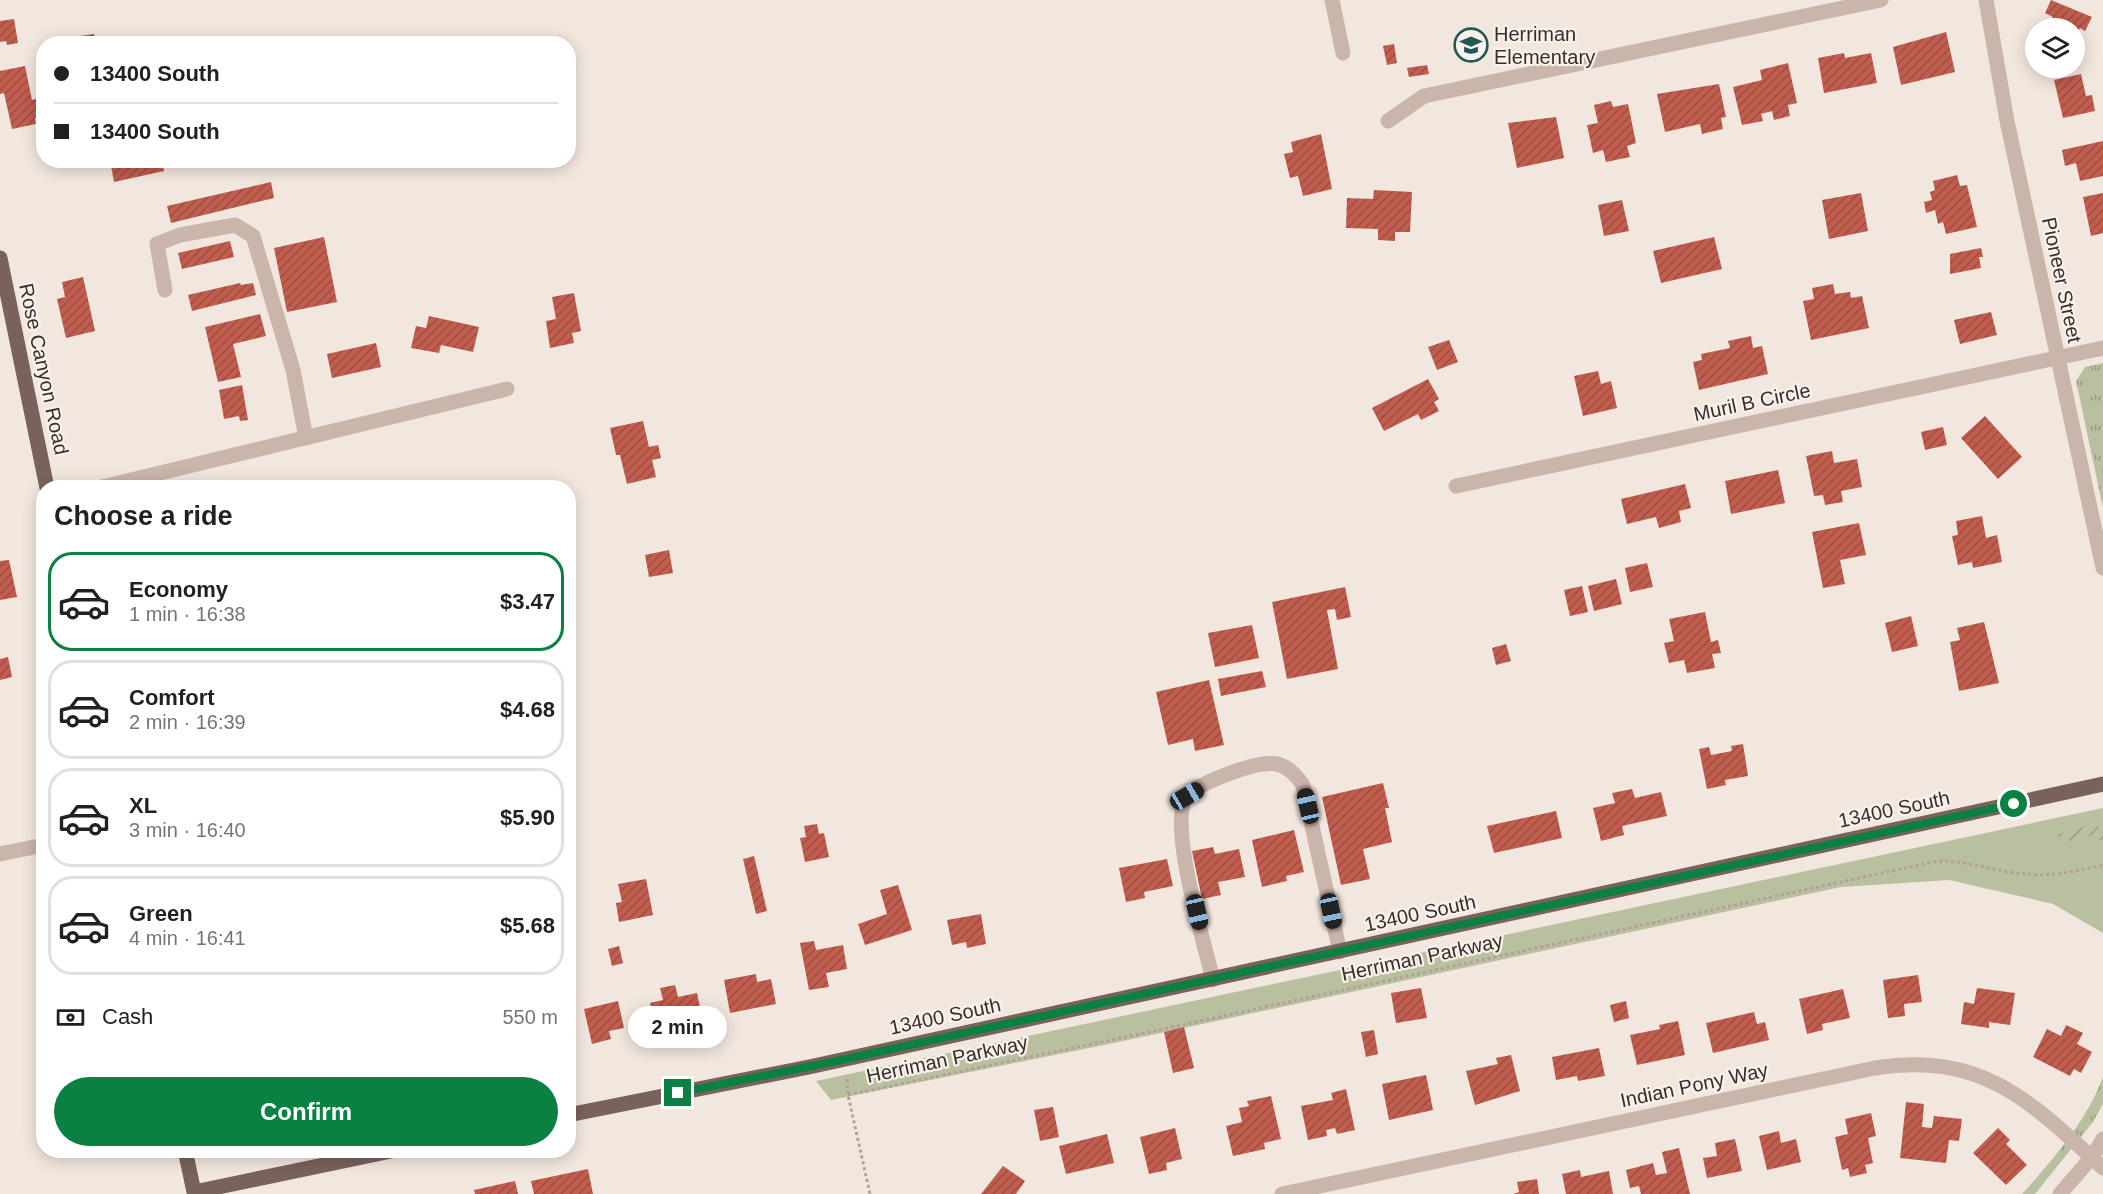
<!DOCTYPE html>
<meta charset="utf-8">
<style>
:root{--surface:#fff;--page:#f6f6f6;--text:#202124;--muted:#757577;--line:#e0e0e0;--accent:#0b8043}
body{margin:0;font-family:Arial,sans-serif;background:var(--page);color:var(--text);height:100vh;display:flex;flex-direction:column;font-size:22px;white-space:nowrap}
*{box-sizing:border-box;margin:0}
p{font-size:20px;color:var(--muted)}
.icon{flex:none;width:33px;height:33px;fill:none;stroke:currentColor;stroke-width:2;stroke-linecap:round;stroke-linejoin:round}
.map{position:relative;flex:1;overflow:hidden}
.details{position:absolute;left:36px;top:480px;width:540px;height:678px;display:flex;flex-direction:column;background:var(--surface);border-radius:24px;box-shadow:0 3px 15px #0003}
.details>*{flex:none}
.banner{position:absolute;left:36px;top:36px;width:540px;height:132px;border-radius:24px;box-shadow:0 3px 15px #0003;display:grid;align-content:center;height:132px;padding:0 18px;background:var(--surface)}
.buttons{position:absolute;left:2025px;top:18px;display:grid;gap:12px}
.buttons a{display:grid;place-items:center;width:60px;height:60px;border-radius:50%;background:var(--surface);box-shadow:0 3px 15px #0003;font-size:30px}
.end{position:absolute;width:27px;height:27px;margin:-14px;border:8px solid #0b8043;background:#fff;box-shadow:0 0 0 3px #fff}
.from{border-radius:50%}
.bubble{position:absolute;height:42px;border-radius:21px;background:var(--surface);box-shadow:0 3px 15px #0003;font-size:20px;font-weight:700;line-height:42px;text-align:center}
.car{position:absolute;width:18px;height:36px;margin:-18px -9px;border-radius:8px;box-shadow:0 0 4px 2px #0007;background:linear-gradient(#222 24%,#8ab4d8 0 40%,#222 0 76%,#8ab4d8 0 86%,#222 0)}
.banner b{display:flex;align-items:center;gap:21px;height:57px;font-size:22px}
.banner b+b{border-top:2px solid var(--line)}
.banner i{width:15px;height:15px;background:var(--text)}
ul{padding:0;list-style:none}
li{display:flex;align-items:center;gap:18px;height:99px;margin:0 12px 9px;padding:0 6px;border:3px solid var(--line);border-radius:24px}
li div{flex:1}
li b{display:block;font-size:22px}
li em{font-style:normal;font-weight:700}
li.active{border-color:var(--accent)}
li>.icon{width:54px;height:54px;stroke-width:1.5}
h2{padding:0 18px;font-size:27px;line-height:72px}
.pay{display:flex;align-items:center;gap:15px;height:66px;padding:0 18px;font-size:22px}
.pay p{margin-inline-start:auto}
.button{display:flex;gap:12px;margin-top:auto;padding:12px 18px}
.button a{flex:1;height:69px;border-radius:36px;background:var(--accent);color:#fff;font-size:24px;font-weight:700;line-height:69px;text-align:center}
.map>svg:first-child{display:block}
.grass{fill:url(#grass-tufts)}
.park{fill:#b9c09f}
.garden{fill:url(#garden-furrows)}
.building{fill:url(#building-hatch)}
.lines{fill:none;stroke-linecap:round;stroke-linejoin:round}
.path{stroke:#b59f95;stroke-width:3;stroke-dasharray:3 3;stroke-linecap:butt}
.minor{stroke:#cab5ab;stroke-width:15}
.major{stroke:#79625c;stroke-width:15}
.route{stroke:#0b8043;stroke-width:8}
.labels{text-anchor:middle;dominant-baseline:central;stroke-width:4.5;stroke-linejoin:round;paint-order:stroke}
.poi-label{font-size:20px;fill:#382d2a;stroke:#f9f1eb;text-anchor:start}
.street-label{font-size:20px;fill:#382d2a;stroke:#f9f1eb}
</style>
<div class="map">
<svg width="2103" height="1194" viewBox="0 0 2103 1194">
<defs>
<pattern id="grass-tufts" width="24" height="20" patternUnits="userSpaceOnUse" patternTransform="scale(1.5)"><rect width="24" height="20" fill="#b9c09f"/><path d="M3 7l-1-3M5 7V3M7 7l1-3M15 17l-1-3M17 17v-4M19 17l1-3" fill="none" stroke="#979c82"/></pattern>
<pattern id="garden-furrows" width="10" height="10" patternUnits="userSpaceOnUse" patternTransform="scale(1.5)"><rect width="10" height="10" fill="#b9c09f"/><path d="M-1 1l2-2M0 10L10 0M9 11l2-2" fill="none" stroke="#979c82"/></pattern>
<pattern id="building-hatch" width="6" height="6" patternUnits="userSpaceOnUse" patternTransform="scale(1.5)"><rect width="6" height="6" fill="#c15d4e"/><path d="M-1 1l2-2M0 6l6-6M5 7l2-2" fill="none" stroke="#9e4d41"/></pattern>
</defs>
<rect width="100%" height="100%" fill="#f2e7df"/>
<!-- grass -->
<g class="grass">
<polygon points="2103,363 2103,508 2076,381 2085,367"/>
<path d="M 2103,1077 L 2103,1104 L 2093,1122 L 2035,1194 L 2022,1194 C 2054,1158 2086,1122 2103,1077 Z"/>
</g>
<!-- park -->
<polygon class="park" points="2103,808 2103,933 2053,904 1949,880 1841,887 1114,1043 831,1100 816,1081"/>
<!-- garden -->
<polygon class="garden" points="2094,824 2103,830 2103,842 2091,835 2060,843 2058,834"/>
<!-- building -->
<g class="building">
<polygon points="2051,0 2092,17 2085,31 2080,28 2074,39 2074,28 2047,28 2053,17 2045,13"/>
<polygon points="14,19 18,43 7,45 6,41 0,42 0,21"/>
<polygon points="1946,32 1955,72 1901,85 1893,47"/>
<polygon points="94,34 96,39 104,38 105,44 82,44 80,36"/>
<polygon points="1394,44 1397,63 1387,65 1383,46"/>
<polygon points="1844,53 1845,58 1871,53 1877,83 1824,93 1818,58"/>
<polygon points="1788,63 1797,103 1788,105 1790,116 1774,120 1772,111 1761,114 1763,121 1742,125 1733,87 1762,80 1760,70"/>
<polygon points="1427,65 1429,74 1409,77 1407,68"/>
<polygon points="25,66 32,100 40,98 44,116 35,118 36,124 12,129 4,93 0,94 0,71"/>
<polygon points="2081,74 2086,96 2092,95 2095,111 2063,118 2054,80"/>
<polygon points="1719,84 1726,117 1721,118 1723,129 1702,134 1700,124 1665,132 1657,94"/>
<polygon points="1611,101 1613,107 1628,104 1636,143 1627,146 1630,157 1606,162 1603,150 1593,153 1587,125 1598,123 1594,105"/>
<polygon points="1556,117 1564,158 1517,168 1508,123"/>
<polygon points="1321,134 1332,189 1303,196 1298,176 1290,178 1284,154 1293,152 1291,142"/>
<polygon points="2103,141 2103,176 2080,181 2076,163 2065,166 2062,150"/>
<polygon points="110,160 162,160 164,171 114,182"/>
<polygon points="1957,175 1960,186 1967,185 1977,227 1946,234 1943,222 1938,224 1935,210 1926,213 1924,202 1932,200 1930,192 1935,190 1933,181"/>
<polygon points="271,182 274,198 171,223 167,206"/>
<polygon points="1374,190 1412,192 1410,232 1395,232 1395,241 1378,240 1378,229 1346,228 1347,198 1373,199"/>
<polygon points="1861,193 1868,231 1829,239 1822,200"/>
<polygon points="2103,193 2103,233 2091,236 2083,197"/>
<polygon points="1622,200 1629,231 1604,236 1598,205"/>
<polygon points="324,237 337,302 287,312 274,248"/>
<polygon points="1714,237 1722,269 1661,283 1653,251"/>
<polygon points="230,241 234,257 182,269 178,253"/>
<polygon points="1981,248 1983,257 1979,257 1981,268 1950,274 1950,254"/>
<polygon points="83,277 95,331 66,338 57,299 65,297 62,282"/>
<polygon points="240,283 241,285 253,283 256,295 192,311 188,295"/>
<polygon points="1833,284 1835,294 1850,292 1851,298 1862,296 1869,328 1811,340 1803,301 1814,299 1812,288"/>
<polygon points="574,293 581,331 572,333 574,343 550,348 546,321 556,319 552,297"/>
<polygon points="1991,312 1997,335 1960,344 1954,320"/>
<polygon points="260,314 266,336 233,344 241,377 218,382 205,327"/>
<polygon points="429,316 479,327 473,352 441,345 439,353 411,348 416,326 426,328"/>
<polygon points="1751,336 1753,348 1762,346 1768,374 1699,390 1693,362 1702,360 1701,354 1730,348 1728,341"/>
<polygon points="1449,340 1458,362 1437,370 1428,347"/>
<polygon points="376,343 381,367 332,378 327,354"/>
<polygon points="1598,371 1601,384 1611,381 1617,408 1583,416 1574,376"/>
<polygon points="1428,379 1439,399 1434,402 1439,411 1421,420 1418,414 1384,431 1372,408"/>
<polygon points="242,385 248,420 240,421 239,416 224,419 219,390"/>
<polygon points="1985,416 2022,457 1998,479 1961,438"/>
<polygon points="643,421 649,447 658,445 661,458 652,460 656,477 627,484 620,455 616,455 610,428"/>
<polygon points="1943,427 1947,445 1925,450 1921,432"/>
<polygon points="1832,451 1834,463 1857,459 1862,487 1841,491 1843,502 1825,505 1823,495 1814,496 1806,456"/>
<polygon points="1778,470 1785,503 1731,514 1725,481"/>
<polygon points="1685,484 1691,508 1679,511 1681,522 1659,528 1656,517 1627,524 1621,499"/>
<polygon points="1982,516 1986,538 1997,535 2002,562 1973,568 1972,562 1958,565 1952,536 1958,535 1956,521"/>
<polygon points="1859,523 1866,555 1840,560 1845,584 1823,588 1812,532"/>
<polygon points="669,550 673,573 649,577 645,555"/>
<polygon points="9,560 17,597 0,600 0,561"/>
<polygon points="1647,563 1653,587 1630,592 1625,568"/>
<polygon points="1616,579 1622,604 1594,611 1588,586"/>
<polygon points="1582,586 1588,612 1570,616 1564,590"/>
<polygon points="1345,587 1351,617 1337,620 1335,609 1327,610 1338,669 1287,679 1272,602"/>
<polygon points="1705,612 1711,642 1718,640 1721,653 1712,654 1715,668 1687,673 1684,660 1669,663 1664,643 1674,641 1669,619"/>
<polygon points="1911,616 1918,646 1892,652 1885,623"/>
<polygon points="1984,622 1999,683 1959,691 1950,642 1960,640 1957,628"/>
<polygon points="1252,625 1259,658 1215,667 1208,633"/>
<polygon points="1506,644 1511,661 1496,665 1492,648"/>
<polygon points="8,657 12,677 0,680 0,659"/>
<polygon points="1262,671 1266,687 1221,696 1218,679"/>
<polygon points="1209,680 1224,745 1195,751 1193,739 1168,745 1156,692"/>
<polygon points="1743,744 1748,776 1725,780 1726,785 1707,789 1699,749 1709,747 1711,755 1732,751 1731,746"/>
<polygon points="1383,783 1389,808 1385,808 1392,842 1363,849 1370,879 1341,885 1322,797"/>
<polygon points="1632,789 1635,798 1661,792 1667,816 1622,826 1624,835 1601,841 1593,808 1615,803 1612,793"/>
<polygon points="1556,811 1562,838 1494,853 1487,826"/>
<polygon points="817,824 819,834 824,833 829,857 805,862 800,838 806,837 804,826"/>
<polygon points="1294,830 1304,872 1286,876 1287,881 1262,887 1252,840"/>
<polygon points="1213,847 1215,854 1239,849 1245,877 1218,882 1221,895 1202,899 1192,851"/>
<polygon points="754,856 767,911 756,914 743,859"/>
<polygon points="1167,859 1173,886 1144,892 1145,898 1126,902 1119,868"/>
<polygon points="646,879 653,915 619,922 616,903 622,902 618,884"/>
<polygon points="898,885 912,930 865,945 858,924 887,914 880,890"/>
<polygon points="981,914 986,944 967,948 966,942 952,945 947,920"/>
<polygon points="814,941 816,950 843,945 847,969 826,973 829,987 809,990 800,943"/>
<polygon points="619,946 623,963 612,966 608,949"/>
<polygon points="756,974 757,982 771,979 776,1004 730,1013 724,980"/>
<polygon points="1918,975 1922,1002 1904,1004 1905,1016 1888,1018 1883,980"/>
<polygon points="675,985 678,997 697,993 702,1017 691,1020 692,1025 677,1028 678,1033 658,1037 650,1003 663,1000 660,988"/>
<polygon points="1421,988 1427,1018 1396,1023 1391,993"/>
<polygon points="1977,988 2015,993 2010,1025 1989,1022 1989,1028 1961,1024 1964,1002 1974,1004"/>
<polygon points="1843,989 1850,1018 1822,1024 1823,1030 1807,1034 1799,999"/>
<polygon points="618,1001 624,1028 609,1031 611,1039 592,1044 584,1009"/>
<polygon points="1626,1001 1629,1018 1614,1022 1610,1005"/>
<polygon points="1754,1012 1757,1024 1765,1022 1769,1040 1713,1053 1706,1023"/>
<polygon points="1678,1021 1685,1055 1637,1065 1630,1035 1660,1029 1659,1025"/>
<polygon points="2066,1025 2083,1033 2077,1044 2092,1052 2081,1073 2074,1069 2070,1076 2033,1057 2047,1029 2061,1036"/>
<polygon points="1184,1027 1194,1068 1173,1073 1164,1032"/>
<polygon points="1374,1030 1378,1054 1366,1057 1361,1032"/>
<polygon points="1599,1048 1605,1076 1578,1081 1577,1076 1556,1080 1552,1057"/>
<polygon points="1511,1055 1520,1091 1475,1105 1466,1071 1498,1064 1496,1058"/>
<polygon points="1426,1075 1433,1110 1389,1120 1382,1084"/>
<polygon points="1346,1089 1355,1130 1337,1134 1335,1128 1326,1130 1327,1136 1308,1140 1301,1106 1333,1100 1331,1093"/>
<polygon points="1271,1096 1281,1139 1264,1143 1265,1149 1233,1156 1226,1126 1242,1122 1239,1108 1249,1106 1247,1101"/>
<polygon points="1906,1102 1924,1104 1922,1127 1932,1128 1934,1116 1962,1119 1959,1141 1949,1140 1946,1163 1900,1158"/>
<polygon points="1053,1107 1059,1137 1040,1141 1034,1110"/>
<polygon points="1871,1113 1876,1136 1868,1138 1873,1163 1865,1165 1867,1173 1850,1177 1848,1168 1842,1170 1835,1137 1848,1134 1845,1119"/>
<polygon points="1175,1128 1182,1159 1166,1163 1167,1170 1149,1174 1140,1137"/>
<polygon points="1998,1128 2010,1140 2006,1144 2027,1165 2006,1185 1973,1153"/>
<polygon points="1779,1131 1781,1143 1796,1139 1801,1162 1767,1170 1759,1136"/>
<polygon points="1107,1134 1114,1163 1066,1174 1059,1146"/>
<polygon points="1735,1139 1742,1171 1707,1178 1703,1158 1717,1156 1715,1143"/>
<polygon points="1679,1148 1690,1194 1641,1194 1639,1186 1630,1188 1626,1170 1653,1163 1656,1175 1667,1173 1662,1152"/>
<polygon points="1003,1166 1025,1181 1016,1194 981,1194"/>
<polygon points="588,1169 593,1194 534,1194 531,1181"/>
<polygon points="1580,1170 1581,1177 1609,1171 1613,1194 1566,1194 1562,1174"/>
<polygon points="1537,1179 1539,1194 1513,1194 1519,1192 1517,1182"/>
<polygon points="515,1181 518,1194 475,1194 474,1190"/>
</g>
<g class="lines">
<!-- path -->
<g class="path">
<polyline points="2102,470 2103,470"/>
<polyline points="847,1079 848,1095 870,1194"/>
<path d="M 848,1095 L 1159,1030 L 1933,862 C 1964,858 1994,872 2025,874 C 2051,877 2077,871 2103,865"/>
</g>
<!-- minor -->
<g class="minor">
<polyline points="1332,0 1343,53"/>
<polyline points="1986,0 2007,121 2103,568"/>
<polyline points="1388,121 1424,96 1881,0"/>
<polyline points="165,290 157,244 180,235 235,225 253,236 293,370 306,438"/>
<polyline points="1456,486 2103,348"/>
<polyline points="98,488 507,389"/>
<polyline points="0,854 44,845"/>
<path d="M 1213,980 C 1205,945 1167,822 1187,796 C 1196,785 1234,771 1249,767 C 1275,760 1287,762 1303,785 L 1340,952"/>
<path d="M 1282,1194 L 1875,1068 C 1982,1051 2030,1101 2103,1168"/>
<polyline points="2060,1194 2092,1157 2103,1139"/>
</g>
<!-- major -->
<g class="major">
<polyline points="0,258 47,488"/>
<polyline points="568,1115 809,1067 2103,784"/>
<polyline points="185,1150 194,1192 396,1150"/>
</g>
</g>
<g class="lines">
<!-- route -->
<polyline class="route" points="678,1093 832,1062 2014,804"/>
</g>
<!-- icons -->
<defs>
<g id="school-ring" transform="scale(1.725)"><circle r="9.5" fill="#f9f1eb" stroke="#215755" stroke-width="1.5"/><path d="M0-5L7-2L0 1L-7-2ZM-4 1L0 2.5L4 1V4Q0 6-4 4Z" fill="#215755"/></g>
</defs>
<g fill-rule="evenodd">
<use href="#school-ring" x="1471" y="45"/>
</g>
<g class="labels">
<!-- poi labels -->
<g class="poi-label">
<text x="1494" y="34">Herriman<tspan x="1494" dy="23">Elementary</tspan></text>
</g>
<!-- street labels -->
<g class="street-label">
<text transform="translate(2062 280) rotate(78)">Pioneer Street</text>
<text transform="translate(44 369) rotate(78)">Rose Canyon Road</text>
<text transform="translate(1752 402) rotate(-12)">Muril B Circle</text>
<text transform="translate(1894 809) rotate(-12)">13400 South</text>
<text transform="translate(1420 913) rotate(-12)">13400 South</text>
<text transform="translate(1422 957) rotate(-12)">Herriman Parkway</text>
<text transform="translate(945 1016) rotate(-12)">13400 South</text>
<text transform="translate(947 1059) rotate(-12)">Herriman Parkway</text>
<text transform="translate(1694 1085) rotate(-12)">Indian Pony Way</text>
</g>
</g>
</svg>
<div class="buttons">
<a><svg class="icon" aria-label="layers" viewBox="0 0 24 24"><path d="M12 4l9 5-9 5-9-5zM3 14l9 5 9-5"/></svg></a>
</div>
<i class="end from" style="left:2014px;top:804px"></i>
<i class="end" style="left:678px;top:1093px"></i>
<div class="bubble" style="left:628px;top:1006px;width:99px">2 min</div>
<i class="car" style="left:1187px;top:796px;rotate:60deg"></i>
<i class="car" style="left:1308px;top:806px;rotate:347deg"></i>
<i class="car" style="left:1331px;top:911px;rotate:168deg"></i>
<i class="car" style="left:1197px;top:912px;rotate:167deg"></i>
<div class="banner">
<b><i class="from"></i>13400 South</b>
<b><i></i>13400 South</b>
</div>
<section class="details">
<h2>Choose a ride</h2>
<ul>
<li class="active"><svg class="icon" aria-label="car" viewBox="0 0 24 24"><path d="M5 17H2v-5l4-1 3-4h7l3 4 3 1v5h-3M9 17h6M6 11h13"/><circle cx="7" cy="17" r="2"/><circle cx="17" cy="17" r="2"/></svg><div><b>Economy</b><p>1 min · 16:38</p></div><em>$3.47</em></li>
<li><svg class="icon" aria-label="car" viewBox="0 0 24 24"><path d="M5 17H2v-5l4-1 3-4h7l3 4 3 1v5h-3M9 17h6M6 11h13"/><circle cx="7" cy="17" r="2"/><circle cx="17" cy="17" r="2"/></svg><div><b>Comfort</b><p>2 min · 16:39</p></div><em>$4.68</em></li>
<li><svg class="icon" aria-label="car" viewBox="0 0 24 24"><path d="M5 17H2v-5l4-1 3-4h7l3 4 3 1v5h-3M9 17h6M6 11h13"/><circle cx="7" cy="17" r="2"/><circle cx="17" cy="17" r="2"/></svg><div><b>XL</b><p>3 min · 16:40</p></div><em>$5.90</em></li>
<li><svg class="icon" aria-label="car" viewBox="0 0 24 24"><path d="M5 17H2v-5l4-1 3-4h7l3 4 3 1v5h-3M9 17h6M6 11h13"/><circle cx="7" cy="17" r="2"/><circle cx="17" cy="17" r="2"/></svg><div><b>Green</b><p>4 min · 16:41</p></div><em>$5.68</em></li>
</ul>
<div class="pay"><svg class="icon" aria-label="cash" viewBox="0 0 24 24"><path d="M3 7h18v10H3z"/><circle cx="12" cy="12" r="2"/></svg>Cash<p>550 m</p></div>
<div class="button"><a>Confirm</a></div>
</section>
</div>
